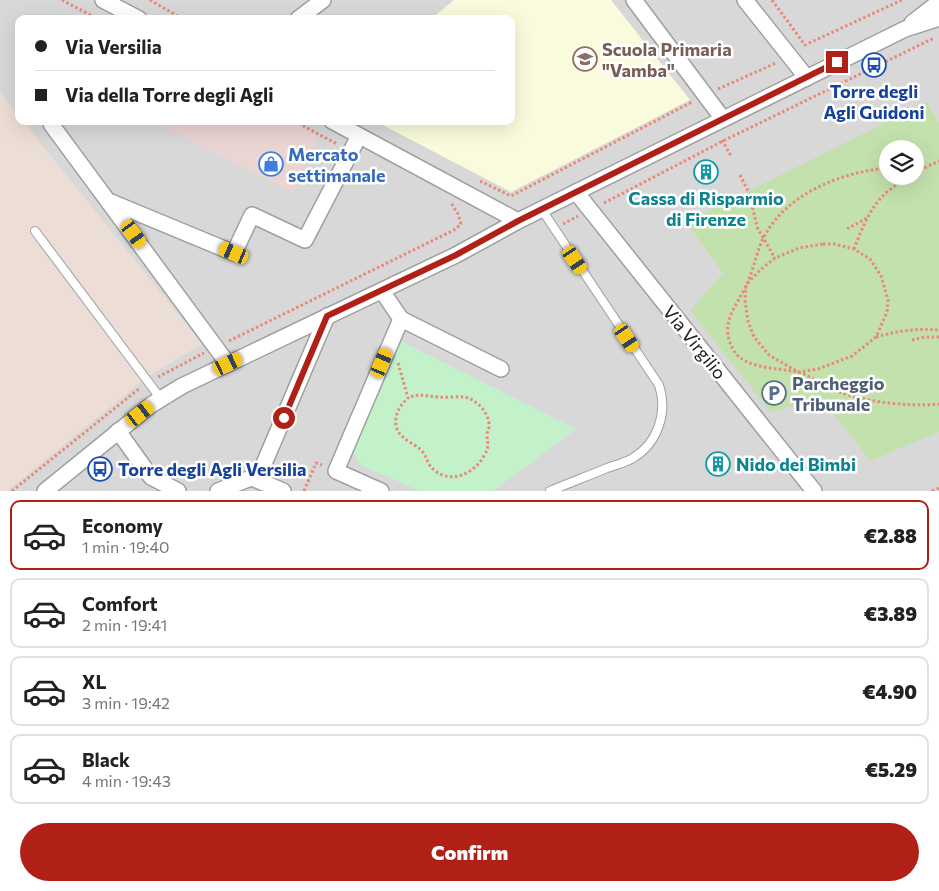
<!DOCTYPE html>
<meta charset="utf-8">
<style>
:root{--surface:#fff;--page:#f2f2f2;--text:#222;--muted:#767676;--line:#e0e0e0;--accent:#b12016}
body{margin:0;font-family:Commissioner,sans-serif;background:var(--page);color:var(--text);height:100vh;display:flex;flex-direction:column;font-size:19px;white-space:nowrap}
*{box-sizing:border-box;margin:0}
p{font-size:16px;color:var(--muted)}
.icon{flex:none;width:28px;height:28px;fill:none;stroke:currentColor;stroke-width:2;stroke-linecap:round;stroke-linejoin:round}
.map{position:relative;height:491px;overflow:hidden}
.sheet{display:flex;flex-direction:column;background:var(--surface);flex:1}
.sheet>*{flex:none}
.hud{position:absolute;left:15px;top:15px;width:500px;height:110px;border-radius:10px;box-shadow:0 5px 20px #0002;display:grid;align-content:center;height:110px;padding:0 20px;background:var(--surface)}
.fabs{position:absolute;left:879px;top:140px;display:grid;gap:10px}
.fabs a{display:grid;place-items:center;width:45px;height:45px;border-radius:50%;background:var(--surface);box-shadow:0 5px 20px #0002;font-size:25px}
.end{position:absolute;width:22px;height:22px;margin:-11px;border:6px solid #b12016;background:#fff;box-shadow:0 0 0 2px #fff}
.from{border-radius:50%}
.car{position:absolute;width:15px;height:30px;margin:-15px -8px;border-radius:6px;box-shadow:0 0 4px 1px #0007;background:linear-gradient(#f5c518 24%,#345 0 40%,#f5c518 0 76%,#345 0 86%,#f5c518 0)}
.hud b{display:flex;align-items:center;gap:18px;height:48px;font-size:19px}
.hud b+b{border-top:1px solid var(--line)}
.hud i{width:12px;height:12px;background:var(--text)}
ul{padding:9px 0 0;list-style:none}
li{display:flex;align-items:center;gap:15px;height:70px;margin:0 10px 8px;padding:0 10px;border:2px solid var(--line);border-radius:10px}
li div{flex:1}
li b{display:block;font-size:19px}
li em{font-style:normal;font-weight:800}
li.active{border-color:var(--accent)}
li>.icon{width:45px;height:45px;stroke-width:1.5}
.button{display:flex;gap:10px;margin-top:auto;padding:10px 20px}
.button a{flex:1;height:58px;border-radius:30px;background:var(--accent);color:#fff;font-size:20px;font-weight:800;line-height:58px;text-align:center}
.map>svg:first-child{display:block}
.residential{fill:#d9d8d8;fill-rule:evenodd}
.commercial{fill:#ebd5d3}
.education{fill:#f9fbdc}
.military{fill:#ecded6}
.grass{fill:#c3e1ad;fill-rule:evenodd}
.park{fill:#c3f2ca}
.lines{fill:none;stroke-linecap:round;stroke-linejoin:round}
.lane-casing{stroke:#9f9f9f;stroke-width:10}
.street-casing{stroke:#9f9f9f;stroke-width:18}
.path{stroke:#e98976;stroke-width:3;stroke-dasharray:2.5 2.5;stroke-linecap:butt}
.lane{stroke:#fff;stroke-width:8}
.street{stroke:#fff;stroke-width:15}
.route{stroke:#b12016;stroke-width:6}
.labels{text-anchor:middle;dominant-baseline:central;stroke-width:5;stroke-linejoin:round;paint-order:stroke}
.education-label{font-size:18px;font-weight:bold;fill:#785e54;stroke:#fff;text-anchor:start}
.transit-label{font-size:18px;font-weight:bold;fill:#164399;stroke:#fff}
.shop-label{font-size:18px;font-weight:bold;fill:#366cbe;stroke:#fff;text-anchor:start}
.culture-label{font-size:18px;font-weight:bold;fill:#0d838f;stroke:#fff}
.street-label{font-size:18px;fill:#1b1b1b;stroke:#fff}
.service-label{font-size:18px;font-weight:bold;fill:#4e5e75;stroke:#fff;text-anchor:start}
</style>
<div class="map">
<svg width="939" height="491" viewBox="0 0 939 491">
<rect width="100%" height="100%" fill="#ece9e2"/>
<!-- residential -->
<path class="residential" d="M 0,0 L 939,0 L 939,491 L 0,491 ZM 19,19 L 511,19 L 511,121 L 19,121 ZM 888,149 L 915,149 L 915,176 L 888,176 Z"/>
<!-- commercial -->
<polygon class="commercial" points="152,121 292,121 318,134 293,193"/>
<!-- education -->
<polygon class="education" points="454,0 611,0 690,100 511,192 375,121 511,121 511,19 431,19"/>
<!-- military -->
<polygon class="military" points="0,92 19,116 19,121 23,121 202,344 147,377 7,491 0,491"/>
<!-- grass -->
<path class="grass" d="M 927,102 L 939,123 L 939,432 L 870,461 L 820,395 L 771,413 L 690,310 L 723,273 L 686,222 ZM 888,149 L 915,149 L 915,176 L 888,176 Z"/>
<!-- park -->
<polygon class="park" points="401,341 576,429 493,491 420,491 361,465 354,454 355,447"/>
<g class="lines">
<!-- lane casing -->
<g class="lane-casing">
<g id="lane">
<path d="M 542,210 L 659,385 C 668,412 658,443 633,458 C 625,463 615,465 607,468 C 588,476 569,483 550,491"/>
<polyline points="35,231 161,399"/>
</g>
</g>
<!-- street casing -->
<g class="street-casing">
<g id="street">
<polyline points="103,0 139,19"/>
<polyline points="634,0 723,119"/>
<polyline points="745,0 807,78"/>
<polyline points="298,19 323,0"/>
<polyline points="912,23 939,2"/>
<polyline points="332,121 518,221"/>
<polyline points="51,124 228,364"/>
<polyline points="576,192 814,491"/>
<polyline points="111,202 234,253 252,215 305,240 359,136"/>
<polyline points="401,319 501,369"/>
<polyline points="118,431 151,477 178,491"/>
<polyline points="257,480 283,491"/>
<polyline points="45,491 151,405 182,386 456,255 518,221 905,29 939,18"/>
<polyline points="218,491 251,478 257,480 327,316"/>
<polyline points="381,491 336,471 401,319 382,291"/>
</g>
</g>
<!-- path -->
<g class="path">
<polyline points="62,0 98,19"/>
<polyline points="150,0 183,19"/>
<polyline points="772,0 805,45 902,0"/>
<polyline points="718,89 776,63"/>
<polyline points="294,121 337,144"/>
<polyline points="722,140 731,156"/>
<polyline points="915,167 922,169 939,161"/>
<path d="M 888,168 C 840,172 783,195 762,241 C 756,255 753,270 747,284 C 736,308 718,323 734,351 C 745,369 779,368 797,372 C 810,375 822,385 834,390 C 862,402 909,407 939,404"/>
<polyline points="915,174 921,170"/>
<polyline points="740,175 748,191 758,229 775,258"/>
<polyline points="480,181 511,196 692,102"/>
<polyline points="604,203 723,141 934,38"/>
<polyline points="563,224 578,216"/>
<polyline points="847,229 867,218"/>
<polygon points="823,244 834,244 854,249 870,259 881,276 888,300 887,312 876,337 852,356 818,369 798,372 769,355 754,337 748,321 745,301 746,285 759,271 775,258 799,248"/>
<path d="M 854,249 C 862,228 872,202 891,189 C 897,184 904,180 911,176"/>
<path d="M 876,337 C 897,331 917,328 939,330"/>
<polyline points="912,340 925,337 939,337"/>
<polyline points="229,341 454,230 461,224 458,214 451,203"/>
<path d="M 398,363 L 408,398 C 396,408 390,426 403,437 C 408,442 416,445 421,450 C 427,456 427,464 433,469 C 450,485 474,474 484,456 C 490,446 487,444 487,434 C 487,432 489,430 489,427 C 490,414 477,399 464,397 C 456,396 446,398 438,397 C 426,396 419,393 408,398"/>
<polyline points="158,377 204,353"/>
<polyline points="12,491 140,388"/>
<polyline points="304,491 316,463 322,465"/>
<polyline points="932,491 939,488"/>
</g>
<!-- lane -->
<use href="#lane" class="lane"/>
<!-- street -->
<use href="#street" class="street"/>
</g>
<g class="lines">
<!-- route -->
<polyline class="route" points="284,418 327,316 456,255 518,221 837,62"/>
</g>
<!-- icons -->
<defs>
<g id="school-ring" transform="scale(1.25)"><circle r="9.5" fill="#fff" stroke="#8d6e63" stroke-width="1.5"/><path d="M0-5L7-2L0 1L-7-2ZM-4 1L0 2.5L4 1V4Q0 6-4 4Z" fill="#8d6e63"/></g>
<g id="bus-ring" transform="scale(1.25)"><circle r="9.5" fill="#fff" stroke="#1a4fb4" stroke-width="1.5"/><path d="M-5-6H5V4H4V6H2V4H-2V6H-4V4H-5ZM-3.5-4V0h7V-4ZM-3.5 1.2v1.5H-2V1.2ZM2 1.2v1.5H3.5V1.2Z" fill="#1a4fb4"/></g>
<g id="shop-ring" transform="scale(1.25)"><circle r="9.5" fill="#fff" stroke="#3f7fe0" stroke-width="1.5"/><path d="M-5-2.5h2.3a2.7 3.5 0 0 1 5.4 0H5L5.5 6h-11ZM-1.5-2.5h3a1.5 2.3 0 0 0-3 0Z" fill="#3f7fe0"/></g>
<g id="building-ring" transform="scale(1.25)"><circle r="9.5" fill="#fff" stroke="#0f9aa8" stroke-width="1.5"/><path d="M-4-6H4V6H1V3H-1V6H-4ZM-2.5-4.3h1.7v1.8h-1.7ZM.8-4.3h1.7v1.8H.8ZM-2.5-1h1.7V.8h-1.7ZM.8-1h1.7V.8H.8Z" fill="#0f9aa8"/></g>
<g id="parking-ring" transform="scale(1.25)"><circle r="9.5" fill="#fff" stroke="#5c6f8a" stroke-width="1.5"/><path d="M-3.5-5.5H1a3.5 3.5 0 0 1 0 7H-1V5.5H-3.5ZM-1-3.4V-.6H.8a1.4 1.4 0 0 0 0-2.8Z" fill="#5c6f8a"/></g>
</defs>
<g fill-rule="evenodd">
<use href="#school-ring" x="585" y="59"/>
<use href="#bus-ring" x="874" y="65"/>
<use href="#shop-ring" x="271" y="164"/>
<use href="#building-ring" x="706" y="172"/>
<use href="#parking-ring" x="774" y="393"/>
<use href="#building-ring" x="718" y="464"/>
<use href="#bus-ring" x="100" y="469"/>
</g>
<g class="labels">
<!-- education labels -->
<g class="education-label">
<text x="602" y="49">Scuola Primaria<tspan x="602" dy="21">"Vamba"</tspan></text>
</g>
<!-- transit labels -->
<g class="transit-label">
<text x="874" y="91">Torre degli<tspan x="874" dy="21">Agli Guidoni</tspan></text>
<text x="118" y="469" text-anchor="start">Torre degli Agli Versilia</text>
</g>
<!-- shop labels -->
<g class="shop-label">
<text x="288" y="154">Mercato<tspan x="288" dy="21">settimanale</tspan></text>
</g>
<!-- culture labels -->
<g class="culture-label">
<text x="706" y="198">Cassa di Risparmio<tspan x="706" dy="21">di Firenze</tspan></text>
<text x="736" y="464" text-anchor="start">Nido dei Bimbi</text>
</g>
<!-- street labels -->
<g class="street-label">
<text transform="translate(695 342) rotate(51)">Via Virgilio</text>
</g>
<!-- service labels -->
<g class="service-label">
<text x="792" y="383">Parcheggio<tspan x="792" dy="21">Tribunale</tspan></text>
</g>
</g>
</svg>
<div class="fabs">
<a><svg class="icon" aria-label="layers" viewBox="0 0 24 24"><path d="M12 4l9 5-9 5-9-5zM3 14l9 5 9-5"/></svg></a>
</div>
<i class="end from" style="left:284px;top:418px"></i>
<i class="end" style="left:837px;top:62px"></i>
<i class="car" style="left:134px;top:234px;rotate:144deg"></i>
<i class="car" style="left:234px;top:253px;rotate:293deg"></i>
<i class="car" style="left:575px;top:260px;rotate:146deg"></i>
<i class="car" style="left:627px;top:338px;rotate:146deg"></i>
<i class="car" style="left:382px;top:363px;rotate:23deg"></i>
<i class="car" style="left:228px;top:364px;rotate:64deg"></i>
<i class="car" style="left:140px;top:414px;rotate:52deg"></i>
<div class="hud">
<b><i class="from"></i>Via Versilia</b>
<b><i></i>Via della Torre degli Agli</b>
</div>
</div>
<section class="sheet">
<ul>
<li class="active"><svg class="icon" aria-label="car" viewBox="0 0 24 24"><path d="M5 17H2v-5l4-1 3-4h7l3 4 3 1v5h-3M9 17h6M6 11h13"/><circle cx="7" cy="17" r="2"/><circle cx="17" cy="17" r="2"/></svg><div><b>Economy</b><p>1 min · 19:40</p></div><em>€2.88</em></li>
<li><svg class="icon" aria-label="car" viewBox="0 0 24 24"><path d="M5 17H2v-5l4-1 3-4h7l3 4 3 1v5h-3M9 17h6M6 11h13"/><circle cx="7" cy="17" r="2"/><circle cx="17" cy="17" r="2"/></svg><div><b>Comfort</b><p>2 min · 19:41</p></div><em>€3.89</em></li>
<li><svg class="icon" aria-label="car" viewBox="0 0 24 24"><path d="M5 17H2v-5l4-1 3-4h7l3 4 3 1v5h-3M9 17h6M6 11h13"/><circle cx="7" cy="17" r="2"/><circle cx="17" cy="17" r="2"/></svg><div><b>XL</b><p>3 min · 19:42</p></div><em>€4.90</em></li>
<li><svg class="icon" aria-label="car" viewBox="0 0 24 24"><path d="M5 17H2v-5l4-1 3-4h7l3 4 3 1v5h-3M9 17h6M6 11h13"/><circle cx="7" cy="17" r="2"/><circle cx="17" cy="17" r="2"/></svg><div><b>Black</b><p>4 min · 19:43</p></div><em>€5.29</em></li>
</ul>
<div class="button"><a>Confirm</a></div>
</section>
